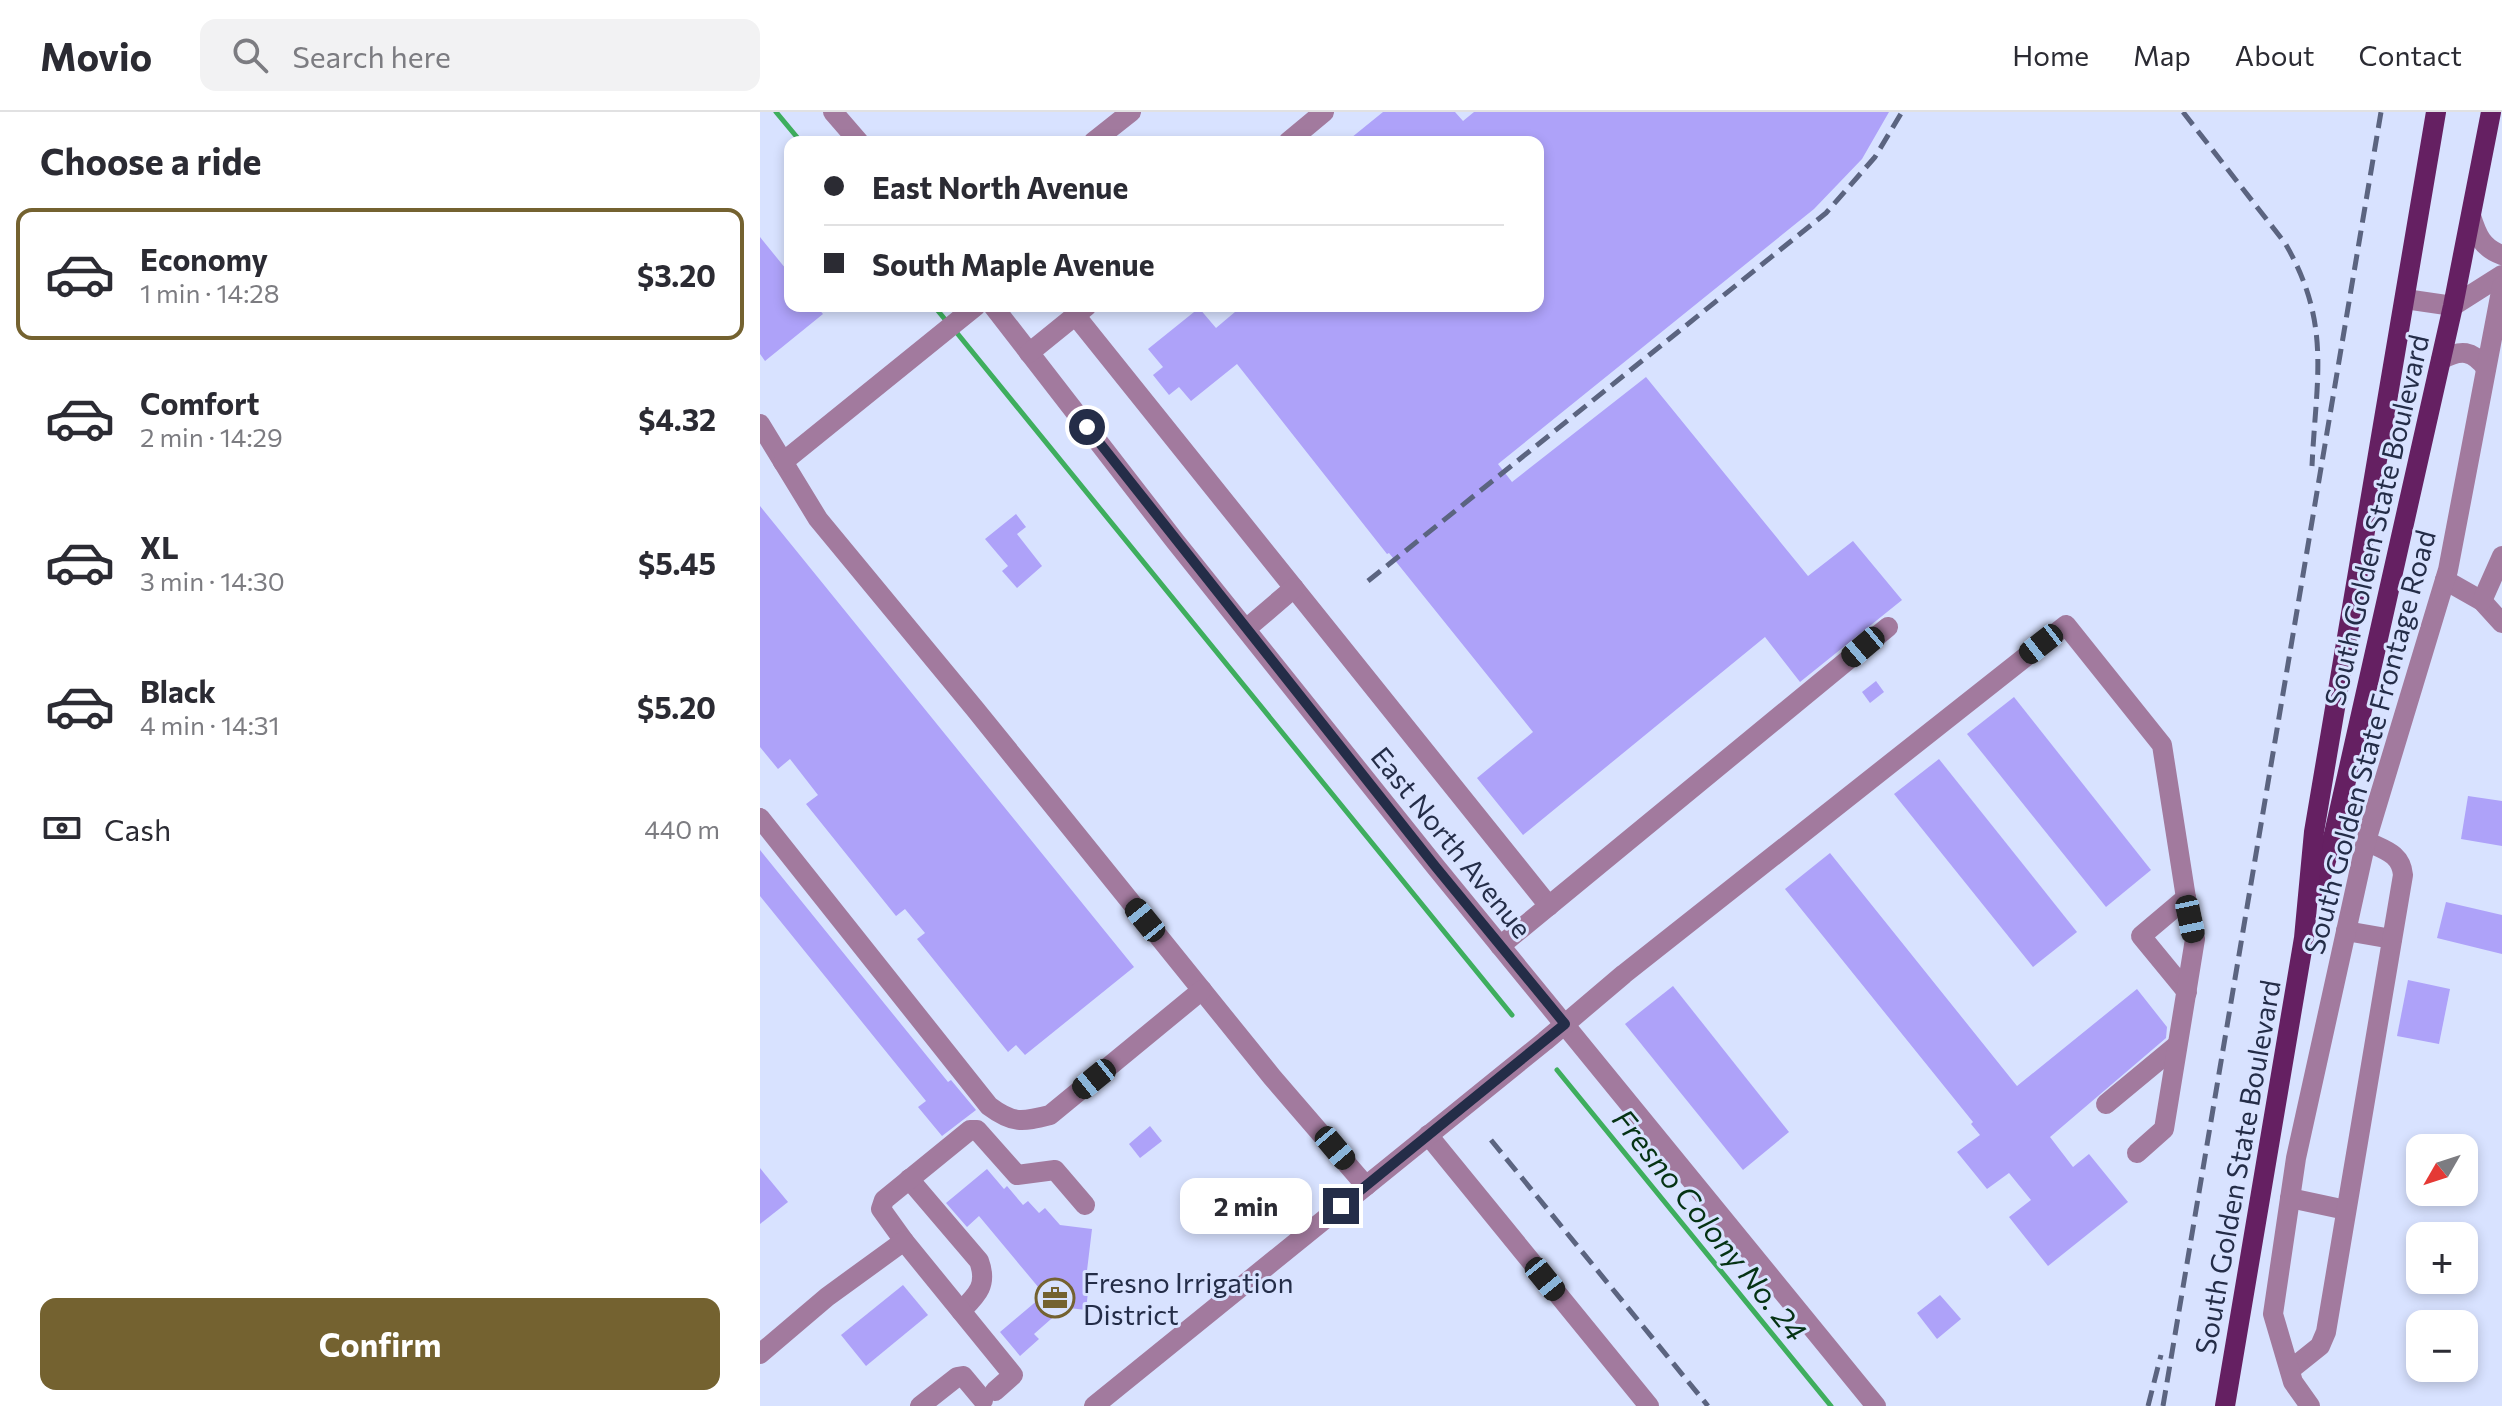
<!DOCTYPE html>
<meta charset="utf-8">
<style>
:root{--surface:#fff;--page:#f2f2f3;--text:#2b2b33;--muted:#7c7c81;--line:#e1e1e2;--accent:#746230}
body{margin:0;font-family:Commissioner,sans-serif;background:var(--page);color:var(--text);height:100vh;display:flex;flex-direction:column;font-size:30px;white-space:nowrap}
*{box-sizing:border-box;margin:0}
p{font-size:26px;color:var(--muted)}
.icon{flex:none;width:44px;height:44px;fill:none;stroke:currentColor;stroke-width:2;stroke-linecap:round;stroke-linejoin:round}
.map{position:relative;flex:1;overflow:hidden}
.panel{display:flex;flex-direction:column;background:var(--surface);width:760px}
.panel>*{flex:none}
.banner{position:absolute;left:24px;top:24px;width:760px;height:176px;border-radius:16px;box-shadow:0 4px 12px #0003;display:grid;align-content:center;height:176px;padding:0 40px;background:var(--surface)}
.needle{width:52px;rotate:231deg}
.tools{position:absolute;left:1646px;top:1022px;display:grid;gap:16px}
.tools a{display:grid;place-items:center;width:72px;height:72px;border-radius:16px;background:var(--surface);box-shadow:0 4px 12px #0003;font-size:40px}
.end{position:absolute;width:36px;height:36px;margin:-18px;border:10px solid #242d48;background:#fff;box-shadow:0 0 0 4px #fff}
.from{border-radius:50%}
.bubble{position:absolute;height:56px;border-radius:16px;background:var(--surface);box-shadow:0 4px 12px #0003;font-size:26px;font-weight:700;line-height:56px;text-align:center}
.car{position:absolute;width:24px;height:48px;margin:-24px -12px;border-radius:10px;box-shadow:0 0 6px 2px #0007;background:linear-gradient(#222 24%,#8ab4d8 0 40%,#222 0 76%,#8ab4d8 0 86%,#222 0)}
.banner b{display:flex;align-items:center;gap:28px;height:76px;font-size:30px}
.banner b+b{border-top:2px solid var(--line)}
.banner i{width:20px;height:20px;background:var(--text)}
ul{padding:0;list-style:none}
li{display:flex;align-items:center;gap:24px;height:132px;margin:0 16px 12px;padding:0 24px;border:4px solid transparent;border-radius:16px}
li div{flex:1}
li b{display:block;font-size:30px}
li em{font-style:normal;font-weight:700}
li.selected{border-color:var(--accent)}
li>.icon{width:72px;height:72px;stroke-width:1.5}
h2{padding:0 40px;font-size:36px;line-height:96px}
.pay{display:flex;align-items:center;gap:20px;height:88px;padding:0 40px;font-size:30px}
.pay p{margin-inline-start:auto}
.action{display:flex;gap:16px;margin-top:auto;padding:16px 40px}
.action a{flex:1;height:92px;border-radius:16px;background:var(--accent);color:#fff;font-size:32px;font-weight:700;line-height:92px;text-align:center}
header{display:flex;align-items:center;gap:48px;box-sizing:border-box;height:112px;padding:0 40px;background:var(--surface);border-bottom:2px solid var(--line)}
header strong{font-size:38px}
nav{display:flex;gap:44px;margin-inline-start:auto;font-size:28px}
.search{width:560px;height:72px;background:var(--page);display:flex;align-items:center;gap:20px;box-sizing:border-box;padding:0 28px;border-radius:16px;color:var(--muted);font-size:30px}
main{display:flex;flex:1;min-height:0}
.map>svg:first-child{display:block}
.lines{fill:none;stroke-linecap:round;stroke-linejoin:round}
.stream{stroke:#3eae5e;stroke-width:5}
.building{fill:#aea2f9}
.minor{stroke:#a27a9e;stroke-width:20}
.major{stroke:#652062;stroke-width:20}
.rail{stroke:#5b6480;stroke-width:5;stroke-dasharray:16 8;stroke-linecap:butt}
.route{stroke:#242d48;stroke-width:10}
.labels{text-anchor:middle;dominant-baseline:central;stroke-width:6;stroke-linejoin:round;paint-order:stroke}
.street-label{font-size:28px;fill:#242d48;stroke:#d8e2ff}
.poi-label{font-size:28px;fill:#242d48;stroke:#d8e2ff;text-anchor:start}
.water-label{font-size:30px;font-style:italic;fill:#053314;stroke:#d8e2ff}
</style>
<header>
<strong>Movio</strong>
<div class="search"><svg class="icon" aria-label="search" viewBox="0 0 24 24"><circle cx="10" cy="10" r="6"/><path d="M15 15l6 6"/></svg>Search here</div>
<nav><a>Home</a><a>Map</a><a>About</a><a>Contact</a></nav>
</header>
<main>
<section class="panel">
<h2>Choose a ride</h2>
<ul>
<li class="selected"><svg class="icon" aria-label="car" viewBox="0 0 24 24"><path d="M5 17H2v-5l4-1 3-4h7l3 4 3 1v5h-3M9 17h6M6 11h13"/><circle cx="7" cy="17" r="2"/><circle cx="17" cy="17" r="2"/></svg><div><b>Economy</b><p>1 min · 14:28</p></div><em>$3.20</em></li>
<li><svg class="icon" aria-label="car" viewBox="0 0 24 24"><path d="M5 17H2v-5l4-1 3-4h7l3 4 3 1v5h-3M9 17h6M6 11h13"/><circle cx="7" cy="17" r="2"/><circle cx="17" cy="17" r="2"/></svg><div><b>Comfort</b><p>2 min · 14:29</p></div><em>$4.32</em></li>
<li><svg class="icon" aria-label="car" viewBox="0 0 24 24"><path d="M5 17H2v-5l4-1 3-4h7l3 4 3 1v5h-3M9 17h6M6 11h13"/><circle cx="7" cy="17" r="2"/><circle cx="17" cy="17" r="2"/></svg><div><b>XL</b><p>3 min · 14:30</p></div><em>$5.45</em></li>
<li><svg class="icon" aria-label="car" viewBox="0 0 24 24"><path d="M5 17H2v-5l4-1 3-4h7l3 4 3 1v5h-3M9 17h6M6 11h13"/><circle cx="7" cy="17" r="2"/><circle cx="17" cy="17" r="2"/></svg><div><b>Black</b><p>4 min · 14:31</p></div><em>$5.20</em></li>
</ul>
<div class="pay"><svg class="icon" aria-label="cash" viewBox="0 0 24 24"><path d="M3 7h18v10H3z"/><circle cx="12" cy="12" r="2"/></svg>Cash<p>440 m</p></div>
<div class="action"><a>Confirm</a></div>
</section>
<div class="map">
<svg width="1742" height="1294" viewBox="0 0 1742 1294">
<rect width="100%" height="100%" fill="#d8e2ff"/>
<g class="lines">
<!-- stream -->
<g class="stream">
<polyline points="16,0 41,30"/>
<polyline points="174,194 188,211"/>
<polyline points="197,221 752,903"/>
<polyline points="797,958 1071,1294"/>
</g>
</g>
<!-- building -->
<g class="building">
<polygon points="623,0 695,0 703,9 714,0 1129,0 1102,47 1054,97 738,352 752,370 886,265 1048,464 1093,429 1142,488 1040,570 1005,525 763,723 717,666 773,620 629,441 627,442 477,252 431,289 419,275 409,283 393,263 403,255 388,237 439,196 456,216 482,194 778,194 778,30 586,30"/>
<polygon points="0,125 30,162 30,194 56,194 63,202 5,249 0,242"/>
<polygon points="0,394 374,855 265,943 256,933 248,940 157,827 165,821 145,797 136,804 46,692 58,683 30,647 18,657 0,635"/>
<polygon points="256,402 266,415 257,422 282,454 257,476 242,459 248,454 225,427"/>
<polygon points="1116,569 1124,580 1110,591 1102,580"/>
<polygon points="1254,585 1391,758 1346,795 1207,622"/>
<polygon points="1179,647 1317,820 1273,855 1134,682"/>
<polygon points="1708,684 1742,689 1742,734 1701,727"/>
<polygon points="0,738 188,970 191,968 216,998 182,1024 158,995 166,989 0,784"/>
<polygon points="1070,741 1257,974 1377,877 1407,915 1406,926 1290,1025 1313,1055 1329,1042 1368,1090 1288,1154 1249,1105 1271,1088 1249,1061 1227,1077 1197,1040 1220,1023 1211,1012 1213,1010 1025,777"/>
<polygon points="1686,790 1742,803 1742,842 1677,826"/>
<polygon points="1648,868 1690,877 1679,932 1637,924"/>
<polygon points="913,874 1029,1020 983,1058 865,912"/>
<polygon points="390,1014 402,1029 380,1046 369,1032"/>
<polygon points="0,1056 28,1090 0,1112"/>
<polygon points="227,1057 244,1077 247,1074 263,1093 268,1089 279,1101 285,1096 300,1113 332,1117 326,1167 329,1171 326,1198 309,1196 299,1200 274,1222 279,1227 260,1244 240,1220 279,1187 279,1176 219,1104 207,1115 186,1091"/>
<polygon points="143,1173 168,1203 106,1254 81,1223"/>
<polygon points="1180,1183 1201,1207 1177,1227 1157,1201"/>
</g>
<g class="lines">
<!-- minor -->
<g class="minor">
<polyline points="73,0 99,30"/>
<polyline points="333,30 371,0"/>
<polyline points="528,30 564,0"/>
<path d="M 1711,104 C 1717,123 1722,136 1742,143"/>
<polyline points="1645,187 1693,194 1742,163"/>
<polyline points="233,194 415,429 675,754 1116,1294"/>
<polyline points="315,203 789,794"/>
<polyline points="269,241 327,194"/>
<path d="M 1681,248 C 1701,237 1712,238 1726,256"/>
<polyline points="0,312 58,407 215,597 512,965 606,1074"/>
<polyline points="23,350 216,194"/>
<polyline points="1685,468 1722,489 1742,511"/>
<polyline points="1722,489 1742,444"/>
<polyline points="486,517 534,476"/>
<path d="M 0,706 L 229,994 C 253,1012 262,1010 290,1003 L 442,878"/>
<polyline points="1426,786 1381,824 1427,880"/>
<polyline points="1586,819 1632,827"/>
<polyline points="740,834 1128,515"/>
<polyline points="1346,992 1416,934"/>
<polyline points="668,1023 889,1294"/>
<path d="M 149,1067 L 219,1149 C 228,1173 217,1183 201,1199"/>
<polyline points="1530,1086 1586,1098"/>
<polyline points="144,1129 121,1097 124,1088 210,1018 217,1018 257,1063 295,1058 325,1093"/>
<polyline points="0,1242 67,1185 144,1129 253,1263 235,1279"/>
<path d="M 1530,1258 L 1560,1234 L 1566,1220 L 1643,763 C 1641,741 1624,738 1606,729"/>
<polyline points="160,1294 197,1265 203,1264 223,1288"/>
<polyline points="334,1294 785,929 864,862 1306,513 1402,633 1426,786 1435,827 1404,1017 1377,1041"/>
<polyline points="1550,1294 1533,1270 1513,1202 1536,1046 1606,729 1688,458 1742,174"/>
</g>
<!-- major -->
<g class="major">
<polyline points="1558,775 1574,722 1693,194 1731,0"/>
<polyline points="1465,1294 1544,826 1554,720 1676,0"/>
</g>
<!-- rail -->
<g class="rail">
<path d="M 1423,0 L 1525,131 C 1572,212 1556,266 1552,354"/>
<polyline points="608,469 1066,101 1115,45 1142,0"/>
<polyline points="731,1028 948,1294"/>
<polyline points="1388,1294 1401,1243"/>
<polyline points="1403,1294 1621,0"/>
</g>
</g>
<g class="lines">
<!-- route -->
<polyline class="route" points="327,315 675,754 805,912 581,1094"/>
</g>
<!-- icons -->
<defs>
<g id="office-ring" transform="scale(2)"><circle r="9.5" fill="#d8e2ff" stroke="#746230" stroke-width="1.5"/><path d="M-6-3h4V-5.5h4V-3h4V5H-6ZM-1-4.5V-3h2v-1.5ZM-6 0V1H6V0Z" fill="#746230"/></g>
</defs>
<g fill-rule="evenodd">
<use href="#office-ring" x="295" y="1186"/>
</g>
<g class="labels">
<!-- street labels -->
<g class="street-label">
<text transform="translate(1616 408) rotate(-77)">South Golden State Boulevard</text>
<text transform="translate(1609 630) rotate(-75)">South Golden State Frontage Road</text>
<text transform="translate(692 730) rotate(51)">East North Avenue</text>
<text transform="translate(1477 1055) rotate(-80)">South Golden State Boulevard</text>
</g>
<!-- poi labels -->
<g class="poi-label">
<text x="323" y="1170">Fresno Irrigation<tspan x="323" dy="32">District</tspan></text>
</g>
<!-- water labels -->
<g class="water-label">
<text transform="translate(951 1112) rotate(51)">Fresno Colony No. 24</text>
</g>
</g>
</svg>
<div class="tools">
<a><svg class="needle" viewBox="-14 -14 28 28"><path d="M0-13l5 13h-10z" fill="#e53935"/><path d="M0 13l5-13h-10z" fill="#7c7c81"/></svg></a>
<a>+</a>
<a>−</a>
</div>
<i class="end from" style="left:327px;top:315px"></i>
<i class="end" style="left:581px;top:1094px"></i>
<div class="bubble" style="left:420px;top:1066px;width:132px">2 min</div>
<i class="car" style="left:1281px;top:532px;rotate:232deg"></i>
<i class="car" style="left:1103px;top:535px;rotate:230deg"></i>
<i class="car" style="left:1430px;top:807px;rotate:168deg"></i>
<i class="car" style="left:385px;top:808px;rotate:321deg"></i>
<i class="car" style="left:334px;top:967px;rotate:231deg"></i>
<i class="car" style="left:575px;top:1036px;rotate:140deg"></i>
<i class="car" style="left:785px;top:1167px;rotate:141deg"></i>
<div class="banner">
<b><i class="from"></i>East North Avenue</b>
<b><i></i>South Maple Avenue</b>
</div>
</div>
</main>
